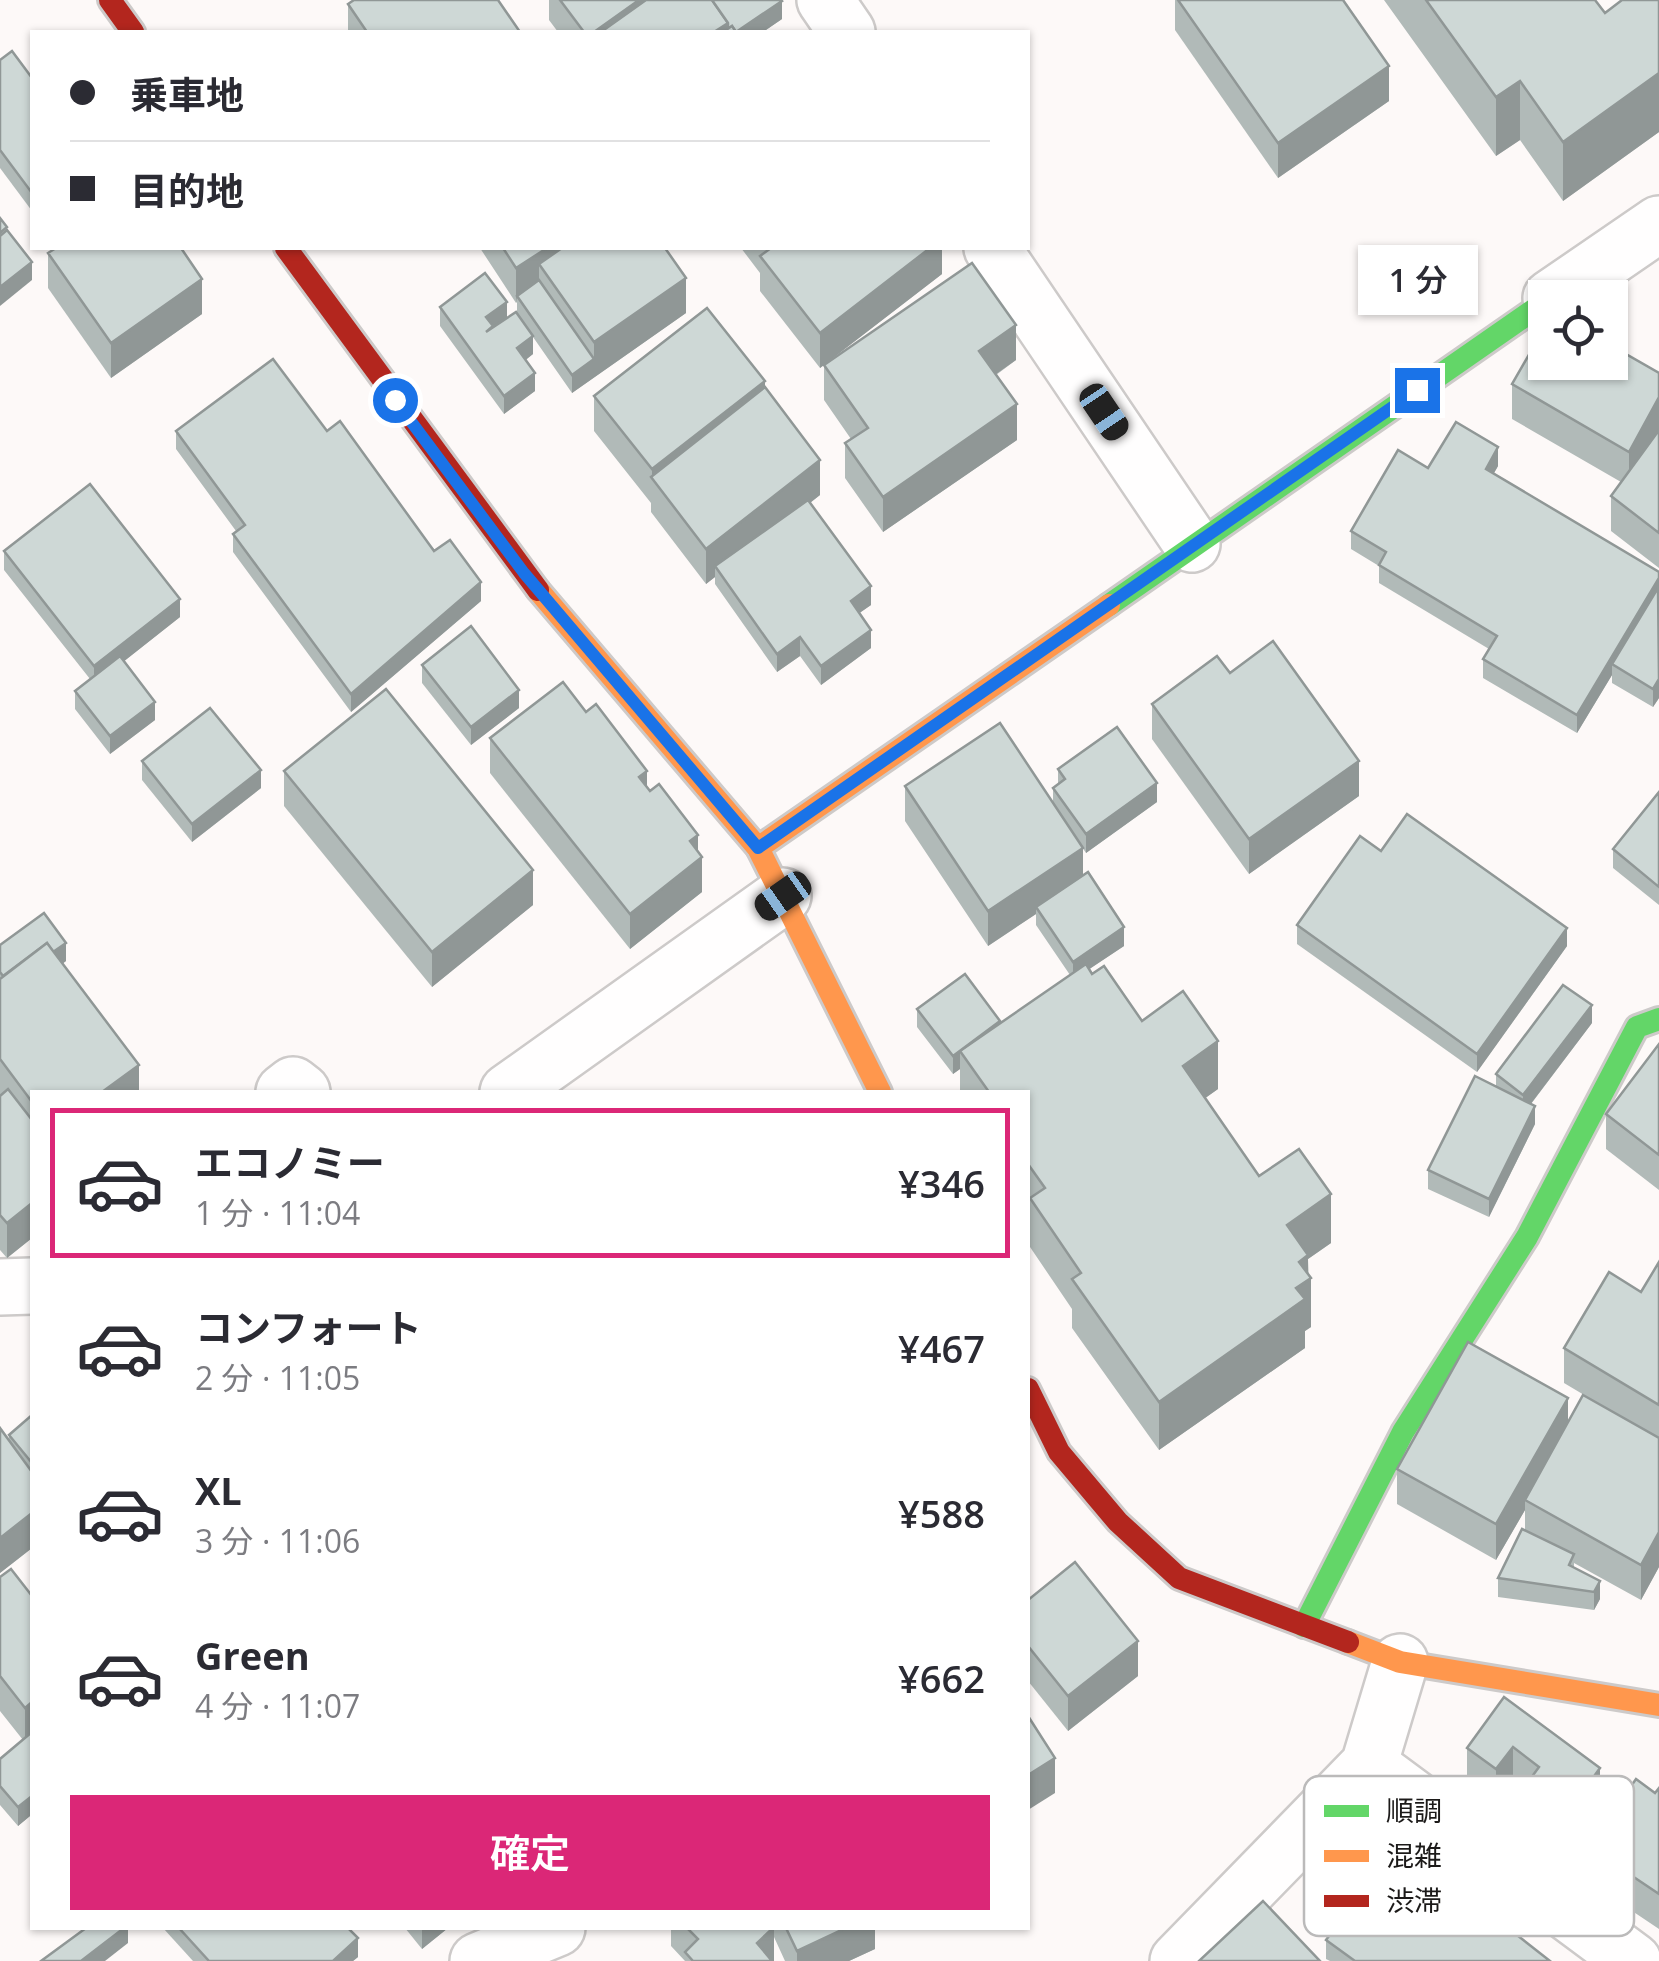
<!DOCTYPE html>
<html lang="ja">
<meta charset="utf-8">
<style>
:root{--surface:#fff;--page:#f2f2f3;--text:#2b2b33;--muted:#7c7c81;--line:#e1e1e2;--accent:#db2777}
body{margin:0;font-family:"Open Sans","Noto Sans JP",sans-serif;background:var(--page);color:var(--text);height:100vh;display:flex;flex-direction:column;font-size:38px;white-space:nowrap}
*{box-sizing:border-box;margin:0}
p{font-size:32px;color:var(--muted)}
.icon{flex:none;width:55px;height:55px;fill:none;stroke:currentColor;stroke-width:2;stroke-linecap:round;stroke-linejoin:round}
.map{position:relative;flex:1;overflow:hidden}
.side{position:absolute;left:30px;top:1090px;width:1000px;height:840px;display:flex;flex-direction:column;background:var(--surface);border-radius:0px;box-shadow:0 2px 8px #0004}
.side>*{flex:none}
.hud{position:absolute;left:30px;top:30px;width:1000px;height:220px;border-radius:0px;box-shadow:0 2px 8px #0004;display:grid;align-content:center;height:220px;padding:0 40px;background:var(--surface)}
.tools{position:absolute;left:1528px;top:280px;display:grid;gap:20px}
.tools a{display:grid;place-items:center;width:100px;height:100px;border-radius:0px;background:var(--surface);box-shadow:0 2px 8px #0004;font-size:50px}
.end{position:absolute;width:45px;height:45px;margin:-22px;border:12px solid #1a73e8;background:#fff;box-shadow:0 0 0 5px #fff}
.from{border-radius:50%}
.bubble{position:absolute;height:70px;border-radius:0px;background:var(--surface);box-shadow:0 2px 8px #0004;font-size:32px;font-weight:600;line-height:70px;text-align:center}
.car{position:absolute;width:30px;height:60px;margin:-30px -15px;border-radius:12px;box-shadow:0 0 8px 2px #0007;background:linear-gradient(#222 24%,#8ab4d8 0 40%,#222 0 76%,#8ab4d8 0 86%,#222 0)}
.hud b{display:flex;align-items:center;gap:35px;height:95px;font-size:38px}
.hud b+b{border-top:2px solid var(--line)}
.hud i{width:25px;height:25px;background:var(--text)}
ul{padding:18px 0 0;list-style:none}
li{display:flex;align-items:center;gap:30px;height:150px;margin:0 20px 15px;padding:0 20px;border:5px solid transparent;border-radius:0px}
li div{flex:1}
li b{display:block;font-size:38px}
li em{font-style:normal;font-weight:600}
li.selected{border-color:var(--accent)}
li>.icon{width:90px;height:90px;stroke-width:1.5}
.primary-button{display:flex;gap:20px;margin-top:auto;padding:20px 40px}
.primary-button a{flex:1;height:115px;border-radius:0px;background:var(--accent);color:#fff;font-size:40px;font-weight:600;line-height:115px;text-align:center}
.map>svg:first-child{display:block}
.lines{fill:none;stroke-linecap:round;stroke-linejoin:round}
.street-casing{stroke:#cdcac9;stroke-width:60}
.fast-casing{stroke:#cdcac9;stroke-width:28}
.slow-casing{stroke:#cdcac9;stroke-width:28}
.jam-casing{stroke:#cdcac9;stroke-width:28}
.street{stroke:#fffefe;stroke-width:55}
.fast{stroke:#63d668;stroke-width:22}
.slow{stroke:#ff974d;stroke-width:22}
.jam{stroke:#b3261e;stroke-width:22}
.wall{fill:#b1bab8}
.shaded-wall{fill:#909796}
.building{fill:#ced8d6;stroke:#909796;stroke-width:2.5}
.route{stroke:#1a73e8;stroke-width:12}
.key{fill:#fff;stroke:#bbbaba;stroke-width:2.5}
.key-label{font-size:28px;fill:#1c1a19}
</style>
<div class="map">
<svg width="1659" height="1961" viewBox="0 0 1659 1961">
<rect width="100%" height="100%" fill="#fdf9f8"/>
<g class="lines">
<!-- street casing -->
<g class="street-casing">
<g id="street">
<polyline points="825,0 847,32"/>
<polyline points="992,248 1192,544"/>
<polyline points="1551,298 1659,224"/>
<polyline points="284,1092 293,1085 302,1092"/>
<polyline points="508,1092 783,896"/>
<polyline points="0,1287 32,1286"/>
<polyline points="1369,1765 1633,1961"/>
<polyline points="478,1961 557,1928"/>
<polyline points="1178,1961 1369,1765 1400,1662"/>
</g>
</g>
<!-- fast casing -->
<g class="fast-casing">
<g id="fast">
<polyline points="1109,605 1545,302"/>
<polyline points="1304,1626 1403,1432 1527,1237 1637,1027 1659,1019"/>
</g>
</g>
<!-- slow casing -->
<g class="slow-casing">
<g id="slow">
<polyline points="538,590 758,848 880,1092"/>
<polyline points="758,848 1109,605"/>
<polyline points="1348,1642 1400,1662 1659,1705"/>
</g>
</g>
<!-- jam casing -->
<g class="jam-casing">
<g id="jam">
<polyline points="110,0 133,32"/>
<polyline points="286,248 538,590"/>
<polyline points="1028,1389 1059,1452 1118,1522 1179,1578 1348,1642"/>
</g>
</g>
<!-- street -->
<use href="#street" class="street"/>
<!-- fast -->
<use href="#fast" class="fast"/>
<!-- slow -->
<use href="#slow" class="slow"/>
<!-- jam -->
<use href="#jam" class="jam"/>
</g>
<!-- wall -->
<g class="wall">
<polygon points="549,0 781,0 782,19 763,32 558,32 549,20"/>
<polygon points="1175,0 1343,0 1389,101 1278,178 1175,30"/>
<polygon points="1384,0 1595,0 1605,13 1659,0 1659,132 1563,201 1520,140 1496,156"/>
<polygon points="348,4 520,32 348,32"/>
<polygon points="0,60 32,78 32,211 0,168"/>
<polygon points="480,248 665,248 686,313 572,393 533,337 533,354 525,360 535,391 504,414 440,326 440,307 507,318 517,313 517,302 516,303"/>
<polygon points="741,248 942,248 942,274 820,368 760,291 760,273"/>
<polygon points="48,253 202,314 111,378 48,288"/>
<polygon points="1016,360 996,375 1017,440 883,532 845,478 845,443 851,439 824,400 824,365"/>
<polygon points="1659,373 1659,568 1611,531 1611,496 1621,482 1512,419 1512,384"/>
<polygon points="765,388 820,495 810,503 871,605 859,613 871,648 821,685 800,656 777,672 715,584 715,577 706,584 651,512 651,503 594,431 594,396"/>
<polygon points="176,431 327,431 481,601 351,712 233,552 233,534 236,531 176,449"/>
<polygon points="1498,466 1494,473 1659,572 1659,698 1653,707 1612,683 1612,675 1577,733 1483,678 1483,659 1489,649 1379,583 1379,566 1351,549 1351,531 1428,468"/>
<polygon points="4,551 180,617 124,661 155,720 110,754 75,709 75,691 90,679 4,570"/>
<polygon points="422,665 519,708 471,745 422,683"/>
<polygon points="1230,673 1359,796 1249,874 1152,739 1152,704"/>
<polygon points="490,738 647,788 698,853 702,892 630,949 490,773"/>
<polygon points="142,761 261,788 192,842 142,780"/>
<polygon points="1058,769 1157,802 1086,853 1076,838 1083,875 1124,946 1089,969 1142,1021 1218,1089 1205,1098 1259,1176 1331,1243 1308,1259 1311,1327 1305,1331 1305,1348 1159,1450 1072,1328 1072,1309 1030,1247 1030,1216 1028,1212 1028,1092 960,1092 960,1069 953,1074 917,1027 917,1009 1000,1024 1070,975 1036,925 1036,914 988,946 905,821 905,786 1053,804 1053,788 1058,785"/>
<polygon points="284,771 533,905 432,987 284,806"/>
<polygon points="1659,792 1659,905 1613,868 1613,849"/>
<polygon points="1381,851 1567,946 1477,1072 1297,944 1297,925"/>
<polygon points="0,945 66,961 62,964 139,1092 32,1092 32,1238 7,1258 0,1250"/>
<polygon points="1592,1023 1531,1104 1535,1124 1489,1217 1428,1189 1428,1170 1496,1087 1496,1074"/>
<polygon points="1659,1044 1659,1190 1606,1149 1606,1114"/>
<polygon points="1659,1262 1659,1567 1641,1600 1574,1563 1574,1568 1600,1599 1594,1610 1498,1597 1498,1578 1525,1530 1525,1510 1496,1560 1397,1504 1397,1469 1611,1411 1564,1383 1564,1348 1641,1292"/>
<polygon points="32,1415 32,1548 0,1573 9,1435"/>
<polygon points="0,1577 32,1596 32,1840 30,1837 30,1816 18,1826 0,1805 0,1759 23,1740 0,1711"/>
<polygon points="1028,1600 1138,1676 1068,1731 1028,1681"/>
<polygon points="1504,1697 1600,1795 1610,1816 1655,1793 1659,1788 1659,1929 1589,1882 1589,1866 1583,1874 1520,1828 1520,1793 1523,1789 1513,1782 1496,1804 1467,1783 1467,1748"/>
<polygon points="1468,1918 1466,1921 1477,1929 1550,1961 1330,1961 1326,1959 1326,1940"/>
<polygon points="163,1928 348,1928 358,1957 353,1961 193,1961"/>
<polygon points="405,1928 448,1928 422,1949"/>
<polygon points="671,1928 875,1928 875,1949 849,1961 785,1961 774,1937 774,1961 685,1961 671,1946"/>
</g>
<!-- shaded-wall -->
<g class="shaded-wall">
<polygon points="639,0 689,0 643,32 594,32"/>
<polygon points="782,1 782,19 763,32 737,32"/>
<polygon points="728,23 728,32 714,32"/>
<polygon points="1389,66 1389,101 1278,178 1278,143"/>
<polygon points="1659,73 1659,132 1563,201 1563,142"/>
<polygon points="1520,81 1520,140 1496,156 1496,97"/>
<polygon points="547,248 601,248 539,264 539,288 517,296 516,303 516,268"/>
<polygon points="930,248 942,248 942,274 820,368 820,333"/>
<polygon points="32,262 32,280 0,306 0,287"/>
<polygon points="686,278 686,313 572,393 572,375 594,359 594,342"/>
<polygon points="202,279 202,314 111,378 111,343"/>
<polygon points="507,302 507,321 493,331 486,317"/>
<polygon points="1016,325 1016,360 979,386 979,351"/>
<polygon points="533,336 533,354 517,367 517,348"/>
<polygon points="535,373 535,391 504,414 504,396"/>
<polygon points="765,381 765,416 652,478 652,469"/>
<polygon points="1659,397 1659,432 1629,487 1629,452"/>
<polygon points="1017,404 1017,440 883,532 883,497"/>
<polygon points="1498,447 1498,466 1486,487 1486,469"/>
<polygon points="820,460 820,495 720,573 715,566 715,577 706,584 706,549"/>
<polygon points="1659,578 1659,597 1612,664 1612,675 1577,733 1577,715"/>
<polygon points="481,582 481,601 351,712 351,694"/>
<polygon points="871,586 871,605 851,619 851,601"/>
<polygon points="180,599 180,617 94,685 94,666"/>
<polygon points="871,630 871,648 821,685 821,666"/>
<polygon points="800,637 800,656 777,672 777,654"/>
<polygon points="1659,679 1659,698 1653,707 1653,689"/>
<polygon points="519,690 519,708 471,745 471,727"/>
<polygon points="155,702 155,720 110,754 110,736"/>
<polygon points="1359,761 1359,796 1249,874 1249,839"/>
<polygon points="261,770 261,788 192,842 192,824"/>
<polygon points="647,771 647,806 639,777"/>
<polygon points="1157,783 1157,802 1086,853 1086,834"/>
<polygon points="698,835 698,860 702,857 702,892 630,949 630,914 690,841"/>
<polygon points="1083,848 1083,883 1036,907 1036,914 988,946 988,911"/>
<polygon points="533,870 533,905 432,987 432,952"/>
<polygon points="1124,927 1124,946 1073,980 1073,962"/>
<polygon points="1567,928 1567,946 1477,1072 1477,1054"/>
<polygon points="66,943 66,961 9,1003 9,985"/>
<polygon points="1592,1005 1592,1023 1523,1114 1523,1095"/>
<polygon points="1000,1021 1000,1040 960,1051 960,1069 953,1074 953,1056"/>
<polygon points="1218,1041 1218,1089 1183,1114 1183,1066"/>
<polygon points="139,1065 139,1092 102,1092"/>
<polygon points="1535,1106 1535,1124 1489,1217 1489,1199"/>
<polygon points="1331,1194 1331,1243 1308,1259 1308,1280 1311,1278 1311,1327 1305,1331 1305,1348 1159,1450 1159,1402 1296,1288 1287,1225"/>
<polygon points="32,1203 32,1238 7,1258 7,1223"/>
<polygon points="1568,1398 1568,1433 1525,1500 1525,1510 1496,1560 1496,1524"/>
<polygon points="32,1513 32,1548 0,1573 0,1538"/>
<polygon points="1659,1532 1659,1567 1641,1600 1641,1565"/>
<polygon points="1600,1581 1600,1599 1594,1610 1594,1592"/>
<polygon points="1138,1641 1138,1676 1068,1731 1068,1696"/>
<polygon points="32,1702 32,1737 25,1743 25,1708"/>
<polygon points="1513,1747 1513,1782 1496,1804 1496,1769"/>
<polygon points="1055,1758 1055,1793 1028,1810 1028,1775"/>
<polygon points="1600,1768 1600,1803 1587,1786"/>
<polygon points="32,1796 32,1804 30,1802 30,1816 18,1826 18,1807"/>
<polygon points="1610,1802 1610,1837 1589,1847 1589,1866 1583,1874 1583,1839"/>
<polygon points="1468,1900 1468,1918 1458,1932 1458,1914"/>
<polygon points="124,1928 128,1928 128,1943 105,1961 81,1961"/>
<polygon points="426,1928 448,1928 422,1949 422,1930"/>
<polygon points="774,1928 774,1961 757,1961 757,1943"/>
<polygon points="846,1928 875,1928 875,1949 849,1961 797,1961 797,1951"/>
<polygon points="358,1938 358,1957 353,1961 333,1961"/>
</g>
<!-- building -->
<g class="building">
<polygon points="354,0 498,0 520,32 367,32 348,4"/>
<polygon points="560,0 639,0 594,32 584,32"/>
<polygon points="646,0 712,0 728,23 714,32 601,32"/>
<polygon points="712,0 781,0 782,1 736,32 732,26 728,29 728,23"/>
<polygon points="1178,0 1343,0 1389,66 1278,143"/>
<polygon points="1426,0 1595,0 1605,13 1622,0 1659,0 1659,73 1563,142 1520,81 1496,97"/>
<polygon points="732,26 736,32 723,32"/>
<polygon points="12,51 32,78 32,193 0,150 0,60"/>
<polygon points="0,218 7,227 0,233"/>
<polygon points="7,230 32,262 0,287 0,236"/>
<polygon points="56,248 181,248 202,279 111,343 48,253"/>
<polygon points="503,248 547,248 516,268"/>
<polygon points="562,248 665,248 686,278 594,342 539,264"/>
<polygon points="771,248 930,248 820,333 760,256"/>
<polygon points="972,263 1016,325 979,351 1017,404 883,497 845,443 868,428 824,365"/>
<polygon points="485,273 507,302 486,317 493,326 486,332 516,312 533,336 517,348 535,373 504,396 440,307"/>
<polygon points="539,280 594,359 572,375 517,296"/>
<polygon points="707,308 765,381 652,469 594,396"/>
<polygon points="1545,327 1545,362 1610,362 1610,345 1659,373 1659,397 1629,452 1512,384"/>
<polygon points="273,359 327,431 340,421 434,551 450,540 481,582 351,694 233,534 245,525 176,431"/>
<polygon points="765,387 820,460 706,549 651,477"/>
<polygon points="1456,422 1498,447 1486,469 1659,572 1659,578 1577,715 1483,659 1497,636 1379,565 1386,552 1351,531 1398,450 1428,468"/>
<polygon points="1659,430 1659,533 1611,496"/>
<polygon points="90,484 180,599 94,666 4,551"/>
<polygon points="808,500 871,586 851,601 871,630 821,666 800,637 777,654 715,566"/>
<polygon points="1658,588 1659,679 1653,689 1612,664"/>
<polygon points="471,626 519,690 471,727 422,665"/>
<polygon points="1273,641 1359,761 1249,839 1152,704 1217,656 1230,673"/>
<polygon points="120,656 155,702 110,736 75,691"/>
<polygon points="563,682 586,712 596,704 647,771 639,777 650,791 659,784 698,835 690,841 702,857 630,914 490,738"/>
<polygon points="386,689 533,870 432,952 284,771"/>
<polygon points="210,708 261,770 192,824 142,761"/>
<polygon points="1000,723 1083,848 988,911 905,786"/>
<polygon points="1117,727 1157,783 1086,834 1053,788 1065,779 1058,769"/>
<polygon points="1659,792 1659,887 1613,849"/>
<polygon points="1407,814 1567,928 1477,1054 1297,925 1360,836 1381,851"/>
<polygon points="1088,872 1124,927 1073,962 1036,907"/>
<polygon points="44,913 66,943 53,952 47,943 3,976 0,972 0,945"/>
<polygon points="47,943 139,1065 102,1092 32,1092 32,1102 0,1059 0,979"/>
<polygon points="1086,964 1092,974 1104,966 1142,1021 1183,991 1218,1041 1183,1066 1259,1176 1299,1149 1331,1194 1287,1225 1308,1255 1299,1262 1311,1278 1296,1288 1305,1299 1159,1402 1072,1279 1081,1273 1030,1198 1045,1188 1028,1164 1028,1092 989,1092 960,1051"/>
<polygon points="965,974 1000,1021 953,1056 917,1009"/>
<polygon points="1563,985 1592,1005 1523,1095 1496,1074"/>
<polygon points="1659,1044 1659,1155 1606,1114"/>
<polygon points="1475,1076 1535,1106 1489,1199 1428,1170"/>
<polygon points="8,1089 32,1120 32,1203 7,1223 0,1215 0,1096"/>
<polygon points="1659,1262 1659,1405 1564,1348 1609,1272 1641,1292"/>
<polygon points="1468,1342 1568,1398 1496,1524 1397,1469"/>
<polygon points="1583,1395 1659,1438 1659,1532 1641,1565 1525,1500"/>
<polygon points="32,1415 32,1463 9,1435"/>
<polygon points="0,1428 32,1472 32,1513 0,1538"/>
<polygon points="1522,1529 1574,1554 1569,1565 1600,1581 1594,1592 1498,1578"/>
<polygon points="1075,1562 1138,1641 1068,1696 1028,1646 1028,1600"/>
<polygon points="11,1569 32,1596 32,1702 25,1708 0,1676 0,1577"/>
<polygon points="1504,1697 1600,1768 1587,1786 1610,1802 1583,1839 1520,1793 1539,1767 1513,1747 1496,1769 1467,1748"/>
<polygon points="1028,1716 1055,1758 1028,1775"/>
<polygon points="32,1732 32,1796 18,1807 0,1786 0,1759"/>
<polygon points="1636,1779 1655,1793 1659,1788 1659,1894 1589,1847"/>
<polygon points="1405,1852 1468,1900 1458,1914 1477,1929 1489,1913 1550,1961 1355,1961 1326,1940 1383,1864 1392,1871"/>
<polygon points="1263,1901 1320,1961 1199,1961"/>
<polygon points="86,1928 124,1928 81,1961 41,1961"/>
<polygon points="179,1928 348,1928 358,1938 333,1961 209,1961"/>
<polygon points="687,1928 773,1928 757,1943 772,1961 693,1961 685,1952 698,1939"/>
<polygon points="786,1928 846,1928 797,1951"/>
</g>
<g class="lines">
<!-- route -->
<polyline class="route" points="395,400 524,573 758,848 1417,390"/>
</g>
<!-- legend -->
<rect x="1304" y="1776" width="330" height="160" rx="15" class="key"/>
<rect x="1324" y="1805" width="45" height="12" fill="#63d668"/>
<rect x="1324" y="1850" width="45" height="12" fill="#ff974d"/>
<rect x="1324" y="1895" width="45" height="12" fill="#b3261e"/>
<g class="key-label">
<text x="1386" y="1821">順調</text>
<text x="1386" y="1866">混雑</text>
<text x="1386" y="1911">渋滞</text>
</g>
</svg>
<div class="tools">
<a><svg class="icon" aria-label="locate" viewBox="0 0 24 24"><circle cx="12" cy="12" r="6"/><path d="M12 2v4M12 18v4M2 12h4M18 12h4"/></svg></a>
</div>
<i class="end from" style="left:395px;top:400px"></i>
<i class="end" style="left:1417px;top:390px"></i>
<div class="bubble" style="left:1358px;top:245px;width:120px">1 分</div>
<i class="car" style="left:1104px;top:412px;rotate:146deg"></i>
<i class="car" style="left:783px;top:896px;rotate:235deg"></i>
<div class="hud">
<b><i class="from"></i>乗車地</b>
<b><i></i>目的地</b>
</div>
<section class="side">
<ul>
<li class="selected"><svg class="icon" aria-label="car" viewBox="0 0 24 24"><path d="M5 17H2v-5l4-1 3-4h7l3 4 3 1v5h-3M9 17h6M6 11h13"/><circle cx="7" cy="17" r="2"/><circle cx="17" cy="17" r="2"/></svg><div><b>エコノミー</b><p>1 分 · 11:04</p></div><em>¥346</em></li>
<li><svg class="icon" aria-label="car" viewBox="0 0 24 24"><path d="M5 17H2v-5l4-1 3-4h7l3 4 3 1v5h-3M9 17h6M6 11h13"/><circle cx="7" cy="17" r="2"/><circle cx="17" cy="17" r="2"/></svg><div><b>コンフォート</b><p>2 分 · 11:05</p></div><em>¥467</em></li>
<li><svg class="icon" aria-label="car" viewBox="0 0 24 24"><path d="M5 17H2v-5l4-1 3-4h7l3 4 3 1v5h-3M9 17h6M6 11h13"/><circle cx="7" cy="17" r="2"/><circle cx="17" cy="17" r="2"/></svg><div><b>XL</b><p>3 分 · 11:06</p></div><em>¥588</em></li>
<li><svg class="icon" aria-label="car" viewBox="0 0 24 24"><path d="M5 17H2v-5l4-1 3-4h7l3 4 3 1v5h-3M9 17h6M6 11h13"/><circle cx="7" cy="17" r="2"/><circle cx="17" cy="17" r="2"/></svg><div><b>Green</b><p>4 分 · 11:07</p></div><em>¥662</em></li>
</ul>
<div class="primary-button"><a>確定</a></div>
</section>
</div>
